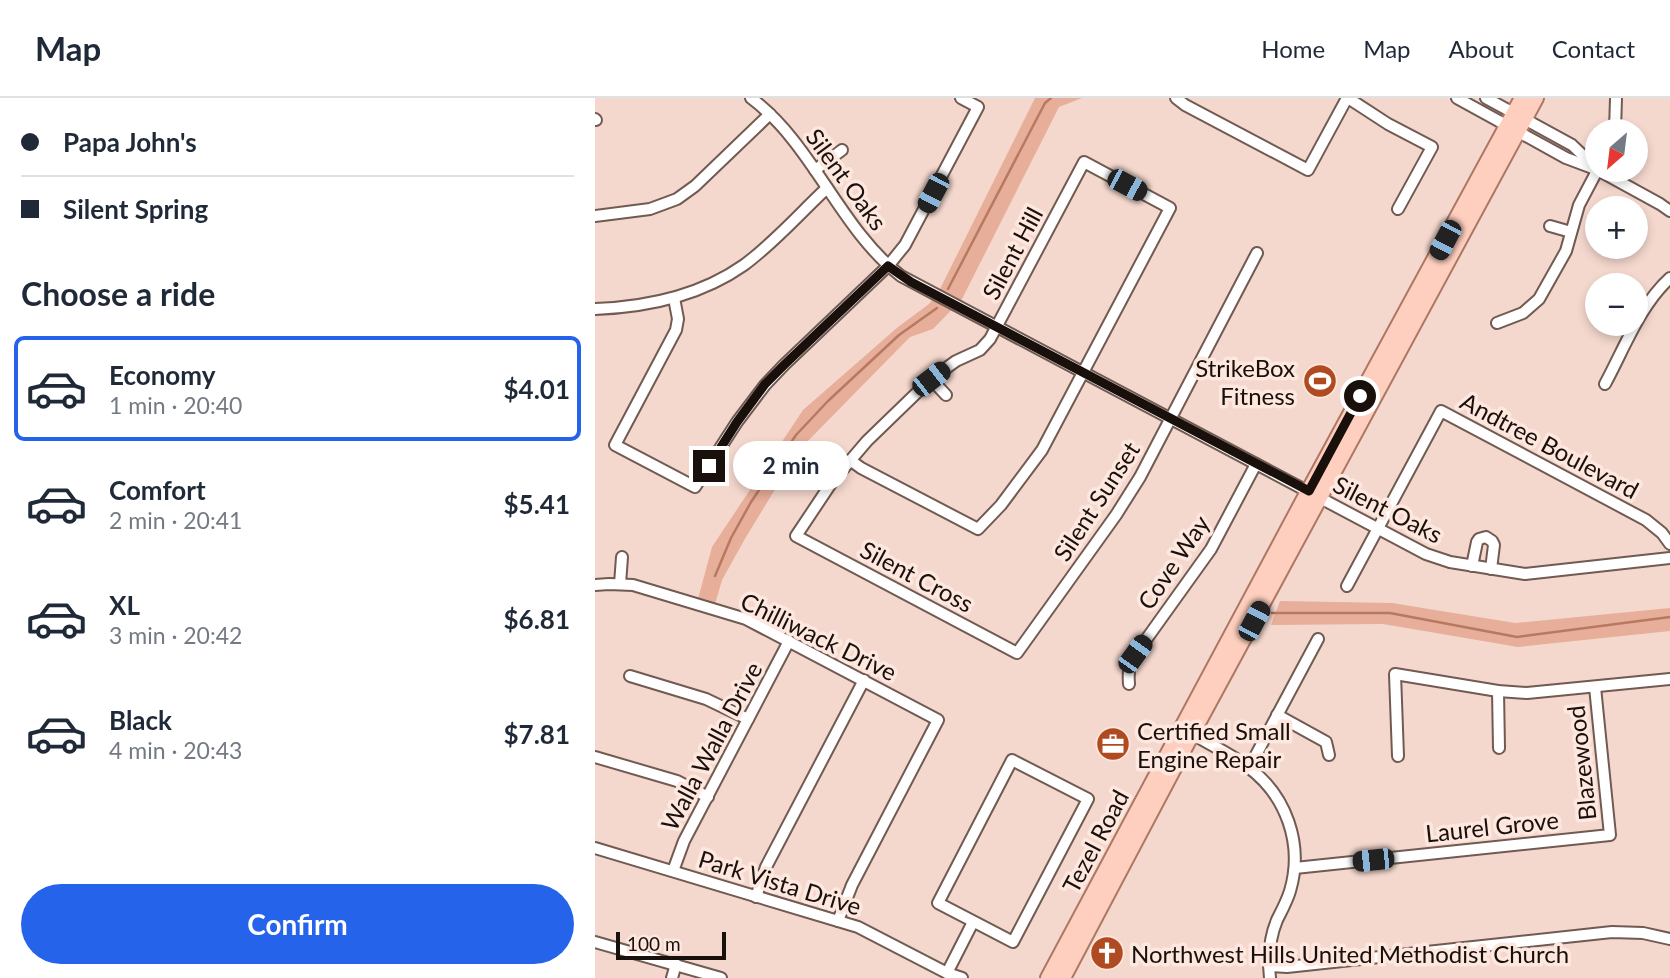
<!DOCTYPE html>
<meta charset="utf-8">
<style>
:root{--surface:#fff;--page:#f6f6f7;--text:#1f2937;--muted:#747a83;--line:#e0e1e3;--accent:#2563eb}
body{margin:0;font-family:Lato,sans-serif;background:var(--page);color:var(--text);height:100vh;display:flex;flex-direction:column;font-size:26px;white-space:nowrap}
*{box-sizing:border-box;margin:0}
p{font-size:23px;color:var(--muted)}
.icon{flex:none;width:38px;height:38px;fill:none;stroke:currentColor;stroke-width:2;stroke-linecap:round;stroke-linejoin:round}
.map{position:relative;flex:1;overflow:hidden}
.panel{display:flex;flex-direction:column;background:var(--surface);width:595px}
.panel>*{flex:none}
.guide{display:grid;align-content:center;height:154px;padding:0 21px;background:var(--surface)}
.needle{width:46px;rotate:208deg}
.controls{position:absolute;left:990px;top:21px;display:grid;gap:14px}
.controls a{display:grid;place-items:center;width:63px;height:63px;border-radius:50%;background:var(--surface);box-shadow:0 4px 10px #0003;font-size:35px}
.scale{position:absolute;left:21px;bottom:18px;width:110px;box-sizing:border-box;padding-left:7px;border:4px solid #19100c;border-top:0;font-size:19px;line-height:24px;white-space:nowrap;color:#19100c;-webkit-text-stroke:5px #fde7de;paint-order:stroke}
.end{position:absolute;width:32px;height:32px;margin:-16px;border:9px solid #19100c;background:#fff;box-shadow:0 0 0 4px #fff}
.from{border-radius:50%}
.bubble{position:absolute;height:49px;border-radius:24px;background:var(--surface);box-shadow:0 4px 10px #0003;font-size:23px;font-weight:700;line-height:49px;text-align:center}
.car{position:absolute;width:21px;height:42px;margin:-21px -10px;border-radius:9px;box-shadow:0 0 5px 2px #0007;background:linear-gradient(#222 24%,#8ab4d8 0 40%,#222 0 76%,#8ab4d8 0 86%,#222 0)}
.guide b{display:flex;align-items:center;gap:24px;height:66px;font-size:26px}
.guide b+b{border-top:2px solid var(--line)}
.guide i{width:18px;height:18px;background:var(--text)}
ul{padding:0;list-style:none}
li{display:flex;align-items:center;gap:21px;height:105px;margin:0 14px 10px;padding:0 7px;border:4px solid transparent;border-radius:10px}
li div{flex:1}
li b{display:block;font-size:26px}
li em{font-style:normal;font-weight:700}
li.on{border-color:var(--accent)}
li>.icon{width:63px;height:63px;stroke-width:1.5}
h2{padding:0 21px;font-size:32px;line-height:84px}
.action{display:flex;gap:14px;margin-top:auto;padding:14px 21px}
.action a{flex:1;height:80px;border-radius:42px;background:var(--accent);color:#fff;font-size:28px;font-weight:700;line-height:80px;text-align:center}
header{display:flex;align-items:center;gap:42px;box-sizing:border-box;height:98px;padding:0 35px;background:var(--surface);border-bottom:2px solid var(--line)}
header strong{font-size:33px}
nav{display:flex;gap:38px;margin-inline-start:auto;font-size:24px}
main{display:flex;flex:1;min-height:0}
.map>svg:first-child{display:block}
.green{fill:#e7ae99}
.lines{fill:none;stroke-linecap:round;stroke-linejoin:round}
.stream{stroke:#b87962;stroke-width:2.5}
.minor-casing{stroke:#715a51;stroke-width:14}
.major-casing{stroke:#ad7764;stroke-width:18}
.minor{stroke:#fff;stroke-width:10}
.major{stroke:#fecfbe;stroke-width:14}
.route{stroke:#19100c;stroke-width:9}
.labels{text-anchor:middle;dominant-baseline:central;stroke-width:7;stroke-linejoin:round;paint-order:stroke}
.street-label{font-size:24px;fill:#19100c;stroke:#fde7de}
.poi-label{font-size:24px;fill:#19100c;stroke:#fde7de;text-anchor:start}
</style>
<header>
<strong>Map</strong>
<nav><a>Home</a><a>Map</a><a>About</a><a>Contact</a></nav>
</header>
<main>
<section class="panel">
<div class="guide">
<b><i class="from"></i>Papa John's</b>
<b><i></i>Silent Spring</b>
</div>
<h2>Choose a ride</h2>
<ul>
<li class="on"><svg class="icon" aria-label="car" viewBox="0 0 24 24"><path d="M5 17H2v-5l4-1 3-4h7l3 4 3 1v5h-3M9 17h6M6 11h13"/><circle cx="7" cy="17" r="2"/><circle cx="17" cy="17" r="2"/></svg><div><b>Economy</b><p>1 min · 20:40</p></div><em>$4.01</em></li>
<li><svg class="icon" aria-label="car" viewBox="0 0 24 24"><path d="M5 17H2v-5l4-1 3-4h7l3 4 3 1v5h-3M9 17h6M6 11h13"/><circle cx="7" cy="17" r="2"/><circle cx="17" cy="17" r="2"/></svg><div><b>Comfort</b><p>2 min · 20:41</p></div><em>$5.41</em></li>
<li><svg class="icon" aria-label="car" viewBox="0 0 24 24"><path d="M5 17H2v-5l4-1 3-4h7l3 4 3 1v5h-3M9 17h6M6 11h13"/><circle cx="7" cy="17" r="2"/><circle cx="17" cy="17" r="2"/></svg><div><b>XL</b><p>3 min · 20:42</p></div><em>$6.81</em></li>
<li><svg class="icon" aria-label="car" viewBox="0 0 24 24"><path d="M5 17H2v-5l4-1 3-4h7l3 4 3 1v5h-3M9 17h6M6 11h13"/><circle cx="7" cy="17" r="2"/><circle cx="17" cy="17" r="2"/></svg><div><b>Black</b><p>4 min · 20:43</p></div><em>$7.81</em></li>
</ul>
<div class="action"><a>Confirm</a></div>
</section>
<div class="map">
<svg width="1075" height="880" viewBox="0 0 1075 880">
<rect width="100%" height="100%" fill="#f4d8ce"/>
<!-- green -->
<g class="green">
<polygon points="440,0 487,0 464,9 367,201 338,231 315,239 204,352 151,439 127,482 120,506 103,501 117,449 208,312 303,229 334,206 345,191"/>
<polygon points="685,503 797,505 920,525 1075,510 1075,533 923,549 788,526 676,527"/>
</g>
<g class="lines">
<!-- stream -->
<g class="stream">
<polyline points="353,191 450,5 456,0"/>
<polyline points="120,478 136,440 156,404 201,337 233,303 304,237 342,210"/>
<polyline points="677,515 795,515 922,539 1075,519"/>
</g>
<!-- minor casing -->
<g class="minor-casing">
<g id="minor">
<path d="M 156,0 C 219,47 244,130 306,178 L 831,456 L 855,464 L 930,476 L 1075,460"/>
<polyline points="581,0 590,7 713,72 752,0"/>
<polyline points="753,0 793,26 837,49 803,111"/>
<polyline points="862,0 971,60 1003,72 1065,106 1075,113"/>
<polyline points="891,0 977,47 998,67"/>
<polyline points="0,21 1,22"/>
<polyline points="1020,33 1021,0"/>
<polyline points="220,72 247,52"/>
<polyline points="0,118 55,111 82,101 100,88 175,16"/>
<polyline points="955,128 976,134"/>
<polyline points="79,200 83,221 81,232 20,347 100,389 142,324 170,287 189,267 293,168 310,147 383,9 366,0"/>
<path d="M 0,211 C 53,209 105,198 149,167 C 179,145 205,115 232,90"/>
<polyline points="902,225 928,215 944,201 971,153 984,107 1003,71"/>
<polyline points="336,281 351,297"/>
<path d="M 1010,286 C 1029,251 1045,207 1075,180"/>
<polyline points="255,362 266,370 383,431 406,407 447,352 575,110 489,64 395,241 385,252 361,263 336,281 272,343 237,384 201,438 422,555 521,417 545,379 662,155"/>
<polyline points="877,468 882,444 884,441 891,439 897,443 899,447 896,471"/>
<polyline points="25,486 27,459"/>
<polyline points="0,487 14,486 38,487 151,521 343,622 257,787 243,823"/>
<polyline points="752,488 846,313 1051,422 1067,435 1075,446"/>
<polyline points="35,578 111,601 153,621"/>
<path d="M 534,586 C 533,574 534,567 540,557 L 616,451 L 661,366"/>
<polyline points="903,593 904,650"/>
<polyline points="682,617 731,644 734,657"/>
<path d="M 592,633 C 612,645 634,655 653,669 C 691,697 709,746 695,793 C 692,803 687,812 682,822 C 674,841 673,860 675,880"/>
<polyline points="803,658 800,576 903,593 932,595 1075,581"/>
<polyline points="0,659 82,683 113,699"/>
<polygon points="417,662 493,701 418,844 343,805"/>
<polyline points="654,670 723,541"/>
<polyline points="0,750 263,829 352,875 367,880"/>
<polyline points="700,770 1015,737 1000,589"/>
<polyline points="78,773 89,743 194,543"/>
<polyline points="161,799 171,769 269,582"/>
<polyline points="0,844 126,880"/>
<polyline points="674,868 692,869 1017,834 1048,835 1075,841"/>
<polyline points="352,875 378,824"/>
<polyline points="77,880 81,866"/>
</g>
</g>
<!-- major casing -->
<g class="major-casing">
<g id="major">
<polyline points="453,880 708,403 927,0"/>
<polyline points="468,880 597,636 941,0"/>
</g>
</g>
<!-- minor -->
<use href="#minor" class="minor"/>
<!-- major -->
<use href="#major" class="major"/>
</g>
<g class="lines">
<!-- route -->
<polyline class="route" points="114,368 142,324 170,286 189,267 293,168 316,184 714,393 765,298"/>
</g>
<!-- icons -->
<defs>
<g id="stadium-disc" transform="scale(1.75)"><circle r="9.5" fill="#b04a20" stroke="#fde7de"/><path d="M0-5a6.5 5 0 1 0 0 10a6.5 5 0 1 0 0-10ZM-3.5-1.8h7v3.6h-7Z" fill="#fff"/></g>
<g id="office-disc" transform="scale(1.75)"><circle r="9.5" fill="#b04a20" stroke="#fde7de"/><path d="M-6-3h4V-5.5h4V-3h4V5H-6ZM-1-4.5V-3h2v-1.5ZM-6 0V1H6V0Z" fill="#fff"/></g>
<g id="church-disc" transform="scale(1.75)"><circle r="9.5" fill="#b04a20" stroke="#fde7de"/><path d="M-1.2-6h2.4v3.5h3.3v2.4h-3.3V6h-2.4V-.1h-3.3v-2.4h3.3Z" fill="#fff"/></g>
</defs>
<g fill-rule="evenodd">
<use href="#stadium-disc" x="725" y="283"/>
<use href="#office-disc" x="518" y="646"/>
<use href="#church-disc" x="512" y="855"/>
</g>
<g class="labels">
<!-- street labels -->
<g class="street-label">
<text transform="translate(252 81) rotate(54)">Silent Oaks</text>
<text transform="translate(417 155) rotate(-62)">Silent Hill</text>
<text transform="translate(955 347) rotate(28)">Andtree Boulevard</text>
<text transform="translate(501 403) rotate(-57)">Silent Sunset</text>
<text transform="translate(793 411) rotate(27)">Silent Oaks</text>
<text transform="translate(578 464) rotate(-56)">Cove Way</text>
<text transform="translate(322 478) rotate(28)">Silent Cross</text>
<text transform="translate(224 538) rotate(26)">Chilliwack Drive</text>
<text transform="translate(116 648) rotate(-62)">Walla Walla Drive</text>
<text transform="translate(986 665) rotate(-96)">Blazewood</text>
<text transform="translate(897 728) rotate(-6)">Laurel Grove</text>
<text transform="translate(500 743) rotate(-62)">Tezel Road</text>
<text transform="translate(185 784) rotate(17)">Park Vista Drive</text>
</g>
<!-- poi labels -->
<g class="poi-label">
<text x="700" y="269" text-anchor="end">StrikeBox<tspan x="700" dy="28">Fitness</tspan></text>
<text x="542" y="632">Certified Small<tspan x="542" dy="28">Engine Repair</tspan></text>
<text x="536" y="855">Northwest Hills United Methodist Church</text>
</g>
</g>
</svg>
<div class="controls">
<a><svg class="needle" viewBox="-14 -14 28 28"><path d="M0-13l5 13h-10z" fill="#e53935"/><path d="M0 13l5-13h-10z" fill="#747a83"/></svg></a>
<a>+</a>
<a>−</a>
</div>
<div class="scale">100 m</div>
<i class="end from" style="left:765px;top:298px"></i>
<i class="end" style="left:114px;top:368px"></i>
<div class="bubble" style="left:138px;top:343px;width:116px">2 min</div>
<i class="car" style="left:532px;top:87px;rotate:118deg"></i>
<i class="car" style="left:338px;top:95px;rotate:208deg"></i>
<i class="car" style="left:850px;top:142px;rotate:208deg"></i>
<i class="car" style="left:336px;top:281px;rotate:52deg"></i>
<i class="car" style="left:659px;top:523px;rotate:28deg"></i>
<i class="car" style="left:540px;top:556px;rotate:36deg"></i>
<i class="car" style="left:778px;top:762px;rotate:264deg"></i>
</div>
</main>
